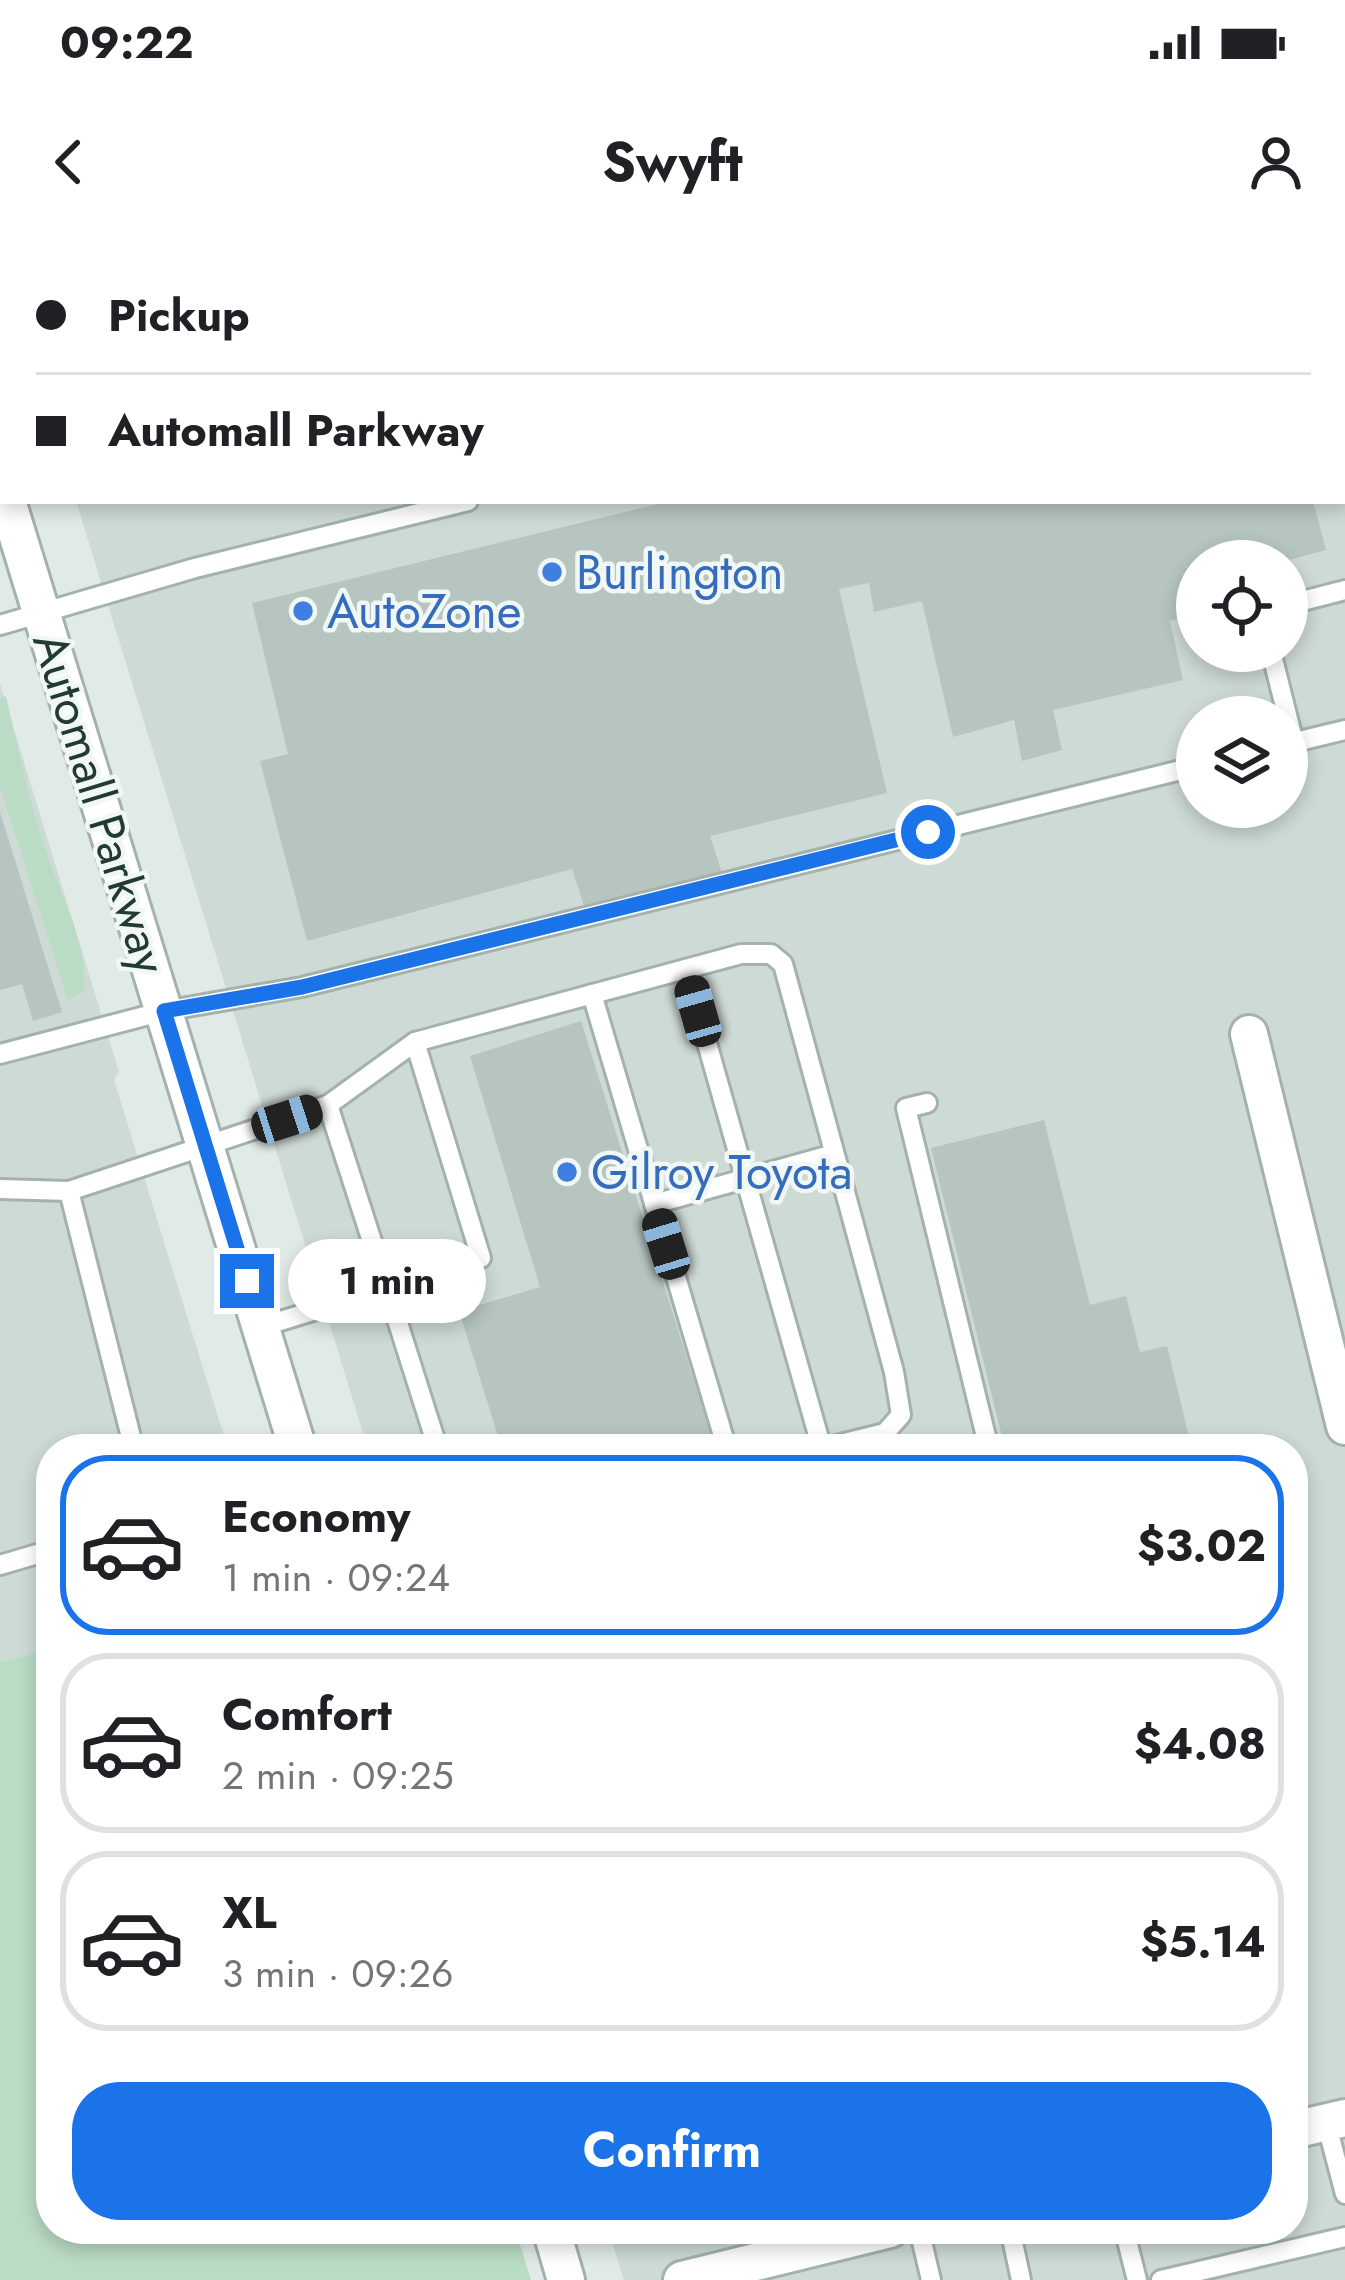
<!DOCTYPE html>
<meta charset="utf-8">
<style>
:root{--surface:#fff;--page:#f6f6f6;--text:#202124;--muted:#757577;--line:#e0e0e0;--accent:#1a73e8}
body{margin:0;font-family:Jost,sans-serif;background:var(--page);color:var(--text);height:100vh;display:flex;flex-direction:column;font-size:45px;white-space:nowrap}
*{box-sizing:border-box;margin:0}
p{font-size:39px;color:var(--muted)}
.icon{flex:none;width:66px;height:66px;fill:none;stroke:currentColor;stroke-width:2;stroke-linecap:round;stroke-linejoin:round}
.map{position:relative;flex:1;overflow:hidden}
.drawer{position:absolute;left:36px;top:1194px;width:1272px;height:810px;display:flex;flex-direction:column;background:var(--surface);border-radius:48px;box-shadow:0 6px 18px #0003}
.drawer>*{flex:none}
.top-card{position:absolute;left:0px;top:0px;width:1347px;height:264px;box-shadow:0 6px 18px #0003;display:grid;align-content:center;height:264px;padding:0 36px;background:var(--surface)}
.fabs{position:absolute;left:1176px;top:300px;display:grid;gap:24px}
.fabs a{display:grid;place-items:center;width:132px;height:132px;border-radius:50%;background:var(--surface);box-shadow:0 6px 18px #0003;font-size:60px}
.end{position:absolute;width:54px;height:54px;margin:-27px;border:15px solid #1a73e8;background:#fff;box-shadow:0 0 0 6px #fff}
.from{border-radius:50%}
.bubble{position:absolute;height:84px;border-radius:42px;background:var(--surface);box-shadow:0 6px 18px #0003;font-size:39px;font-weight:700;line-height:84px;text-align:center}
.car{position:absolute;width:36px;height:72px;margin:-36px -18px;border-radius:15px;box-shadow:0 0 9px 3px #0007;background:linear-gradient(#222 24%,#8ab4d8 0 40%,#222 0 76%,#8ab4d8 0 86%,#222 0)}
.top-card b{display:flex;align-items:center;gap:42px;height:114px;font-size:45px}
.top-card b+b{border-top:3px solid var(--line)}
.top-card i{width:30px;height:30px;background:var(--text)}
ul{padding:21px 0 0;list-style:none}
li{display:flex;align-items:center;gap:36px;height:180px;margin:0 24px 18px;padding:0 12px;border:6px solid var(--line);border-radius:48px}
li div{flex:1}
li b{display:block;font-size:45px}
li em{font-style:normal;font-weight:700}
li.active{border-color:var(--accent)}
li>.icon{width:108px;height:108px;stroke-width:1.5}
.cta{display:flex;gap:24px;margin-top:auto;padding:24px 36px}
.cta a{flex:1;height:138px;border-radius:48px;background:var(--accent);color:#fff;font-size:48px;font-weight:700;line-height:138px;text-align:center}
.status{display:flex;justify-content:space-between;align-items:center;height:84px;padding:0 60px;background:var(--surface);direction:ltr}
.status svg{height:33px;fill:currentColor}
header{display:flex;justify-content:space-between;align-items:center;height:156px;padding:0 36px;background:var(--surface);font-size:54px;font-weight:700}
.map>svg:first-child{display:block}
.built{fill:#cedad5;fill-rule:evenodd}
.green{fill:#badbc4}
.building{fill:#b6c5bf}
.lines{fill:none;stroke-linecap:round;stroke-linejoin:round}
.service-casing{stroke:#a3b2ad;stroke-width:24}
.minor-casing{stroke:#a3b2ad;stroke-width:42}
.service{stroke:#fff;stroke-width:18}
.minor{stroke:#fff;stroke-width:36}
.route{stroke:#1a73e8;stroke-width:15}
.shop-dot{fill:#3f7fe0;stroke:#f0f7f4;stroke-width:4.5}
.labels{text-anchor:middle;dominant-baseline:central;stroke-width:9;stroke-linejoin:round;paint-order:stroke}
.shop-label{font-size:48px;fill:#366cbe;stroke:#f0f7f4;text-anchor:start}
.street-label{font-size:48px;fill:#223a34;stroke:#f0f7f4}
</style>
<div class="status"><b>09:22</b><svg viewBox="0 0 49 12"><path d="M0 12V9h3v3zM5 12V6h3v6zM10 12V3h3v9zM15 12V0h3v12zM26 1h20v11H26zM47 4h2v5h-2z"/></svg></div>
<header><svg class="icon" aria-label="back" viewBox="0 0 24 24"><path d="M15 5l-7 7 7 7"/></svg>Swyft<svg class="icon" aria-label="person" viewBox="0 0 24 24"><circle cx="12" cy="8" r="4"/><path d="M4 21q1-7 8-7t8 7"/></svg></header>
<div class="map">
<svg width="1345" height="2040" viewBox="0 0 1345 2040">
<rect width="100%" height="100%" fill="#e0eae6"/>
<!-- built -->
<g class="built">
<path d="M 0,0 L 1345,0 L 1345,2040 L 624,2040 L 608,1989 L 1293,1989 L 1293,1209 L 368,1209 L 76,261 L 1344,261 L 1344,3 L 3,3 L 3,119 ZM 1197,321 L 1287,321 L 1287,411 L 1197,411 ZM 1197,477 L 1287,477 L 1287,567 L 1197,567 Z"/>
<polygon points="0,444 119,832 114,840 228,1209 51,1209 51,1409 0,1422"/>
</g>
<!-- green -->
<g class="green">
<path d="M 6,456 C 18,507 28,559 45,609 C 61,656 87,699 84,751 L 68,760 L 0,546 L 0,458 Z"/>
<polygon points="51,1409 51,1989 515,1989 531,2040 0,2040 0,1422"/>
</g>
<!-- building -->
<g class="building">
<polygon points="670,261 1313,261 1326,310 1285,321 1197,321 1197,374 1170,381 1183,440 1053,470 1062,510 1022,521 1014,480 953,497 922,361 874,372 869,343 839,349 887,553 710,596 722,633 585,669 572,629 307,701 260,521 288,514 252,363"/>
<polygon points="0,572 62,772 33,781 22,744 0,750"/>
<polygon points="581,781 713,1202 690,1209 502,1209 459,1071 540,1047 470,816"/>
<polygon points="1044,880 1090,1065 1126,1056 1140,1112 1167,1106 1192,1209 1005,1209 931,908"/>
<polygon points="1242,1199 1245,1209 1209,1209 1209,1207"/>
</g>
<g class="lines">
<!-- service casing -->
<g class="service-casing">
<g id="service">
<polyline points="1086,0 1087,3"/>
<polyline points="122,3 127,0"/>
<polyline points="1344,46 1345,46"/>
<polyline points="0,88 3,86"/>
<polyline points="1287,365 1345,350"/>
<polyline points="0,385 195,328 468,261"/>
<polyline points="1271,411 1294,503"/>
<polyline points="1287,504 1345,490"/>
<polyline points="686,729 822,1209"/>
<polyline points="592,754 727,1209"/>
<polyline points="0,814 164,771 302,747 1197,526"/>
<polyline points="927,863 906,868 989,1209"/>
<polyline points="328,865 415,802 741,714 771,714 783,724 894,1132 901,1175 885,1193 820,1209"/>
<polyline points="0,949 69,951"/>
<polyline points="654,964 834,914"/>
<polyline points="261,1087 387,1048 438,1209"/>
<polyline points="134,1209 69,951 328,865 387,1048 481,1018 415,802"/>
<polyline points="0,1325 51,1310"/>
<polyline points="1326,1882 1345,1954"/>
<polyline points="919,1989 931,2040"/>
<polyline points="1010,1989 1021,2040"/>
<polyline points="1124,1989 1137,2040"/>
<polyline points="1161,2040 1345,1997"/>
</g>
</g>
<!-- minor casing -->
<g class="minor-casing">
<g id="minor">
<polyline points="7,261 298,1209"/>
<polyline points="1249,794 1345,1186"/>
<polyline points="1293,1890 1345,1878"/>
<polyline points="551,1989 566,2040"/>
<polyline points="682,2040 890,1989"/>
</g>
</g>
<!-- service -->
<use href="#service" class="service"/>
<!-- minor -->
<use href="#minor" class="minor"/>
</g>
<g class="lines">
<!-- route -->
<polyline class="route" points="247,1041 164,771 302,747 928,592"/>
</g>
<!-- markers -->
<g class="shop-dot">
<circle cx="552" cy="332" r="12"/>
<circle cx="303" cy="371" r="12"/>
<circle cx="567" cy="932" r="12"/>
</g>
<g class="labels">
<!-- shop labels -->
<g class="shop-label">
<text x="576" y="332">Burlington</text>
<text x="327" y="371">AutoZone</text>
<text x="591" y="932">Gilroy Toyota</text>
</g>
<!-- street labels -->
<g class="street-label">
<text transform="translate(100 563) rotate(73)">Automall Parkway</text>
</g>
</g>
</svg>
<div class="fabs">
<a><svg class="icon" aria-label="locate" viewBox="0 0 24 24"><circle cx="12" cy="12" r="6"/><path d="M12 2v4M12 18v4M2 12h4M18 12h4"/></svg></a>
<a><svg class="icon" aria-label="layers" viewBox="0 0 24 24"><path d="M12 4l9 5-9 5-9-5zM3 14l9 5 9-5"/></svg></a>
</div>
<i class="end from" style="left:928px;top:592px"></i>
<i class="end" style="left:247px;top:1041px"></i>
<div class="bubble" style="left:288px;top:999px;width:198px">1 min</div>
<i class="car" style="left:698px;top:771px;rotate:344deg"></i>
<i class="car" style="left:287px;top:879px;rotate:72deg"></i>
<i class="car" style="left:666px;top:1004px;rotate:343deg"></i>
<div class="top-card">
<b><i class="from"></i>Pickup</b>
<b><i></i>Automall Parkway</b>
</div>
<section class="drawer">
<ul>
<li class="active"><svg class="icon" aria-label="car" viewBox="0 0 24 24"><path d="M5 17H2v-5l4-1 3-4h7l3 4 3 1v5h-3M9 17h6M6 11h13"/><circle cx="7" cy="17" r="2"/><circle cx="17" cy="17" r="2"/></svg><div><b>Economy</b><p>1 min · 09:24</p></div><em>$3.02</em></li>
<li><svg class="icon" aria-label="car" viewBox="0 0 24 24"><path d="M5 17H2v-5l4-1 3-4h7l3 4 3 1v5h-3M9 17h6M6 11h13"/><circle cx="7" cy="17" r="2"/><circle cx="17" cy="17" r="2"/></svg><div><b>Comfort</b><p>2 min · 09:25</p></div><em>$4.08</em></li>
<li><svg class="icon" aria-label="car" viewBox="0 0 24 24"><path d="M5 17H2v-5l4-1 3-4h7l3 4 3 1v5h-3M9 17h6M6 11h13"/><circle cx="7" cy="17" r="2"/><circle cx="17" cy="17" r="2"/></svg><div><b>XL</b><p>3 min · 09:26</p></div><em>$5.14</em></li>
</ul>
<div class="cta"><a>Confirm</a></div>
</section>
</div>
